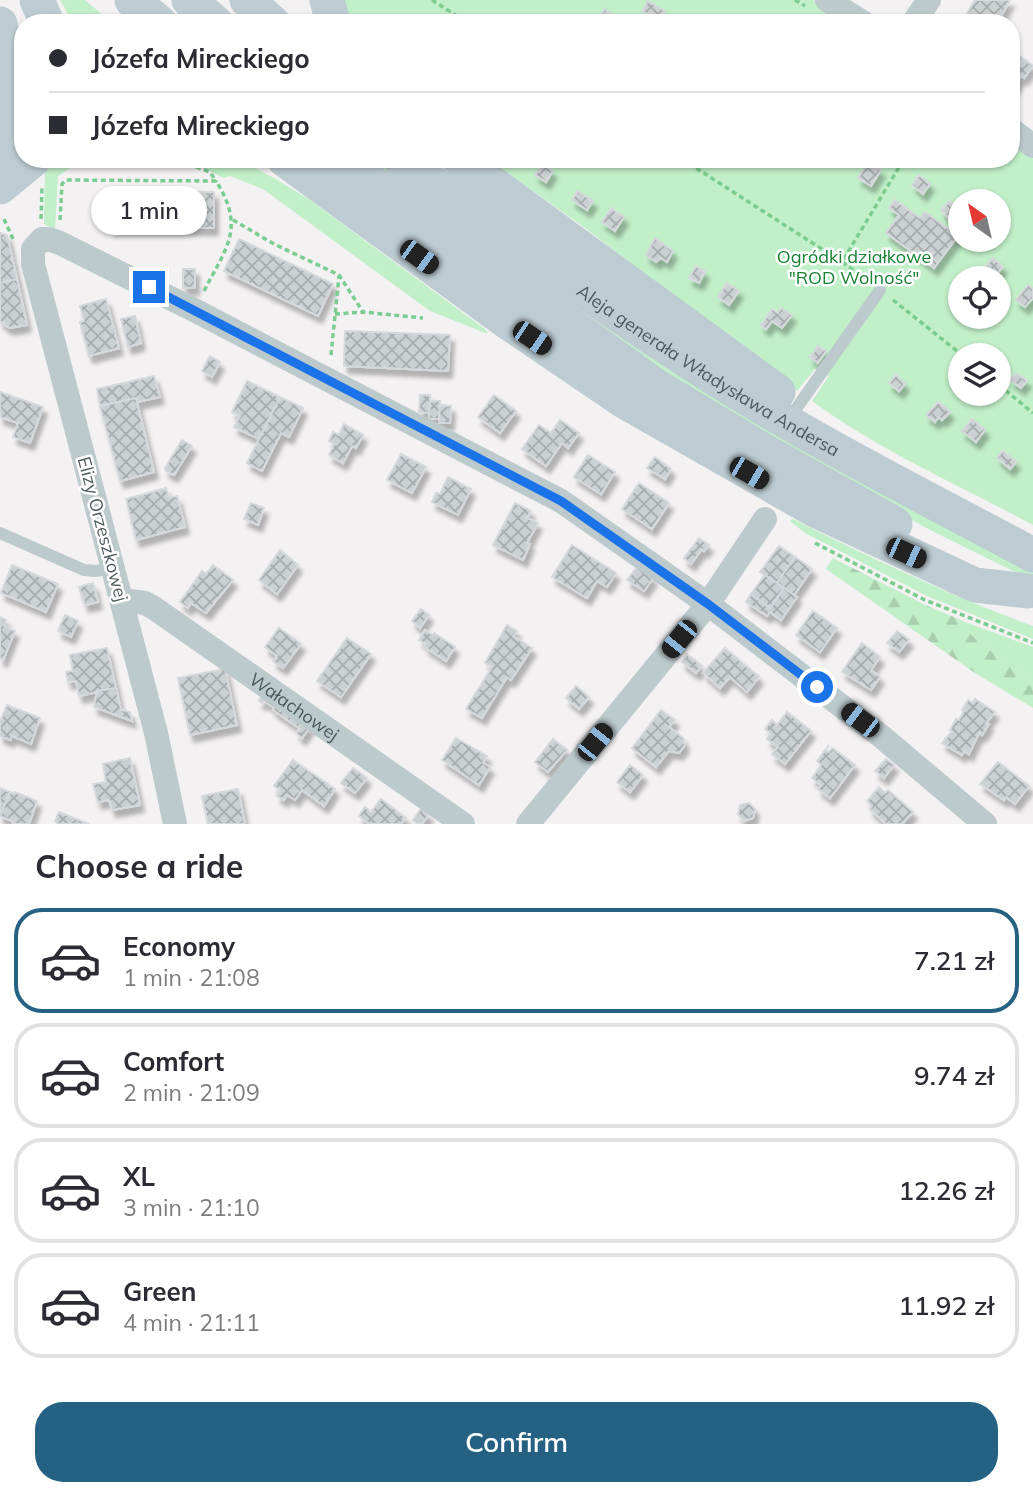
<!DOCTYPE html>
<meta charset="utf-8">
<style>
:root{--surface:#fff;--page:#f7f7f7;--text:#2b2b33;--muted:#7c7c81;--line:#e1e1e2;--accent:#246182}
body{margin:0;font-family:Mulish,sans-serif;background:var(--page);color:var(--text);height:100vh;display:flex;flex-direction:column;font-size:26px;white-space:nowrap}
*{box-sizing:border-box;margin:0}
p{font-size:23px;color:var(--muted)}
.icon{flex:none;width:38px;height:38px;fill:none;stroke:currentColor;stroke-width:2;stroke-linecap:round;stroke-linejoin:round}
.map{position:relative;height:824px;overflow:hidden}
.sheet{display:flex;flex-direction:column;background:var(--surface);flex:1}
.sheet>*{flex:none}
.banner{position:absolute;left:14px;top:14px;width:1006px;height:154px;border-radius:28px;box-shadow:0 2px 5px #0004;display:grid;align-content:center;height:154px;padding:0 35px;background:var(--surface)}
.needle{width:46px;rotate:326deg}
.tools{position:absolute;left:948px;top:189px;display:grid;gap:14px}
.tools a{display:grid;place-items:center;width:63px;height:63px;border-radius:50%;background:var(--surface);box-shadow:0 2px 5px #0004;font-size:35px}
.end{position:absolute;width:32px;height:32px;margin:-16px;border:9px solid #1a73e8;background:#fff;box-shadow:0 0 0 4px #fff}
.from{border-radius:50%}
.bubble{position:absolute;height:49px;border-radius:24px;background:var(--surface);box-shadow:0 2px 5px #0004;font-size:23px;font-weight:600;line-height:49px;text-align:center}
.car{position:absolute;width:21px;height:42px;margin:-21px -10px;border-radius:9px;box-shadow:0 0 5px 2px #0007;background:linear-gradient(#222 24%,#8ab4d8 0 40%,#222 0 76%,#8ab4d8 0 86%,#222 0)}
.banner b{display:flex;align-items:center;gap:24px;height:66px;font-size:26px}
.banner b+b{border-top:2px solid var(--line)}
.banner i{width:18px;height:18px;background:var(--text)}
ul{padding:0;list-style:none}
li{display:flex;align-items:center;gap:21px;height:105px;margin:0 14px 10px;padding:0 21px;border:4px solid var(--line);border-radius:28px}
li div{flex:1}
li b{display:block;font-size:26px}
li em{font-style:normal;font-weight:600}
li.current{border-color:var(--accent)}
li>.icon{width:63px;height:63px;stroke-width:1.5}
h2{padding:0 35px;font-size:32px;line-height:84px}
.action{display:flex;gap:14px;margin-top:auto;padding:14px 35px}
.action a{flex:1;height:80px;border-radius:28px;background:var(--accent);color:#fff;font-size:28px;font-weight:600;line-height:80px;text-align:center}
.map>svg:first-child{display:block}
.green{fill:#c1efc8;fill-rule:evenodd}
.forest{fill:url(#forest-firs)}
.building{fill:url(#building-cross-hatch);stroke:#d5d9dc;stroke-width:2;filter:url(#shadow)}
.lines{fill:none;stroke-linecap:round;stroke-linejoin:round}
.path{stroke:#79cd8f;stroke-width:3.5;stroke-dasharray:5 3.5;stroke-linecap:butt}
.service{stroke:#bdcacd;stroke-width:12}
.minor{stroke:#bdcacd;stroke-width:24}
.secondary{stroke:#bdccd2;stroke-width:35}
.route{stroke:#1a73e8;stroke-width:9}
.labels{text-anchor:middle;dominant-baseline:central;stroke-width:5;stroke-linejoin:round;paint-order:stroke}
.park-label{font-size:18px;fill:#198133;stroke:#fff}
.street-label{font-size:18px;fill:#495a5f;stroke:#fff}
</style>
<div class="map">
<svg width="1033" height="824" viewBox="0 0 1033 824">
<defs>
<pattern id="forest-firs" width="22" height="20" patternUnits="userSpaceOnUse" patternTransform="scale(1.75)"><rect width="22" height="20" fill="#c1efc8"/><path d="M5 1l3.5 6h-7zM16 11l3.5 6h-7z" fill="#a7cfae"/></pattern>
<pattern id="building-cross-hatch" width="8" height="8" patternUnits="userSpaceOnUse" patternTransform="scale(1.75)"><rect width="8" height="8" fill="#cbd0d3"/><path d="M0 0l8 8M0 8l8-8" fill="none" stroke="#a7acae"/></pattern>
<filter id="shadow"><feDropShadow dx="4" dy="7" stdDeviation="2" flood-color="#0004"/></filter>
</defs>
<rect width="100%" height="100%" fill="#f3f1f2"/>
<!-- green -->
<g class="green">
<polygon points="60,0 85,0 112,23 73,23"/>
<polygon points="340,0 813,0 849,23 347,23"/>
<path d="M 1012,137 L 1033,153 L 1033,525 C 959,485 880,451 812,401 L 829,376 L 815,369 L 797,391 L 585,228 L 488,159 L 1012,159 ZM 961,201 L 999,201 L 999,240 L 961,240 ZM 961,278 L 999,278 L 999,317 L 961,317 ZM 961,355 L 999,355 L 999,394 L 961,394 Z"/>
<polygon points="58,159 84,159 58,176 55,230 44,224 45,170"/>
<polygon points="192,159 238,159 274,178 310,200 485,329 488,334 430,311 263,189 230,176 223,178 192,162"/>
<polygon points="362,159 377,159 537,274 1033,571 1033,581 932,531 846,484 683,386"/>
<path d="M 793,519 C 871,558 951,596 1033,626 L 1033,639 L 927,596 L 805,533 L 790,521 Z"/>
<polygon points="968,623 1033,647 1033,685 969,633"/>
</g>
<!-- forest -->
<polygon class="forest" points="833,558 923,604 968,623 969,633 1033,685 1033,708 975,673 826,569"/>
<!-- building -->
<g class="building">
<polygon points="975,0 1010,0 997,23 975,23 966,15"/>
<polygon points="648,1 665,11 659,21 642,11"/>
<polygon points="605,9 615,17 611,23 596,21"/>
<polygon points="1012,50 1033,66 1024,78 1021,76 1014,88 1012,86"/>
<polygon points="868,162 881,170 871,186 858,178"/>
<polygon points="542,164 553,171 546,182 535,175"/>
<polygon points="919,175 930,184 923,194 912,185"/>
<polygon points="578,191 593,201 587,210 572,200"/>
<rect x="110" y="192" width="104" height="36"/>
<polygon points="895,200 920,218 925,212 958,236 934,268 886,233 899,215 889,208"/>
<polygon points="950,201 961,211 961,217 954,224 941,210"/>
<polygon points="611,208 624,217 615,231 602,222"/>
<polygon points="0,233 7,235 17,279 0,283"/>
<polygon points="655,238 673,251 667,262 661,258 656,262 646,255"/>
<polygon points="239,239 333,284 318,316 224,271"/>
<polygon points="993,258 1003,267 993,278 981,278 977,275"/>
<polygon points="696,266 705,272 699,283 689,278"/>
<rect x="183" y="269" width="12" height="19"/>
<polygon points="17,279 27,325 10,328 4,325 4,322 0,322 0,283"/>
<polygon points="727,283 739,291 729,305 718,297"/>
<polygon points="1028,285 1033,289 1033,298 1025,307 1016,300"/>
<polygon points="106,299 119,348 89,356 80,322 84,321 80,306"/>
<polygon points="781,308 792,315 782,328 772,321 766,329 761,325 772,309 778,313"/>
<polygon points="135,316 141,343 128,347 121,319"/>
<polygon points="345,331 450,335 448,371 344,366"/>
<polygon points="818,346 826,351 818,363 810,357"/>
<polygon points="210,356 220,362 212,377 202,371"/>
<polygon points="1016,373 1027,381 1021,388 1010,380"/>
<polygon points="896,375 905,384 899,391 889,383"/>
<polygon points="154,376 160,397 137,402 136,398 100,406 97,389"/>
<polygon points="247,381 280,397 259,439 234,427 240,416 232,412"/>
<polygon points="0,392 43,407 30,443 13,437 18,423 0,417"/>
<polygon points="420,395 430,395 429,413 419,412"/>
<polygon points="494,395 516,411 500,433 478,417"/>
<polygon points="280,397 303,408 289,437 281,433 262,471 247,463"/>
<polygon points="136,398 154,472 120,481 100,406"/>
<polygon points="430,401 440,401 439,419 429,419"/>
<polygon points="938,402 950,412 942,420 939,417 935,422 926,415"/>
<polygon points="440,405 451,406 450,423 439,423"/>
<polygon points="972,419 985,430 976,442 962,431"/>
<polygon points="560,420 579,433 568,448 562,443 546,466 522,449 539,425 551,433"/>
<polygon points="344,424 363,435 356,448 352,446 343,463 329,455 334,444 329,441 333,432 339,435"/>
<polygon points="182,440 192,446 174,475 166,471 165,468"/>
<polygon points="1003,451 1016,462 1010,469 997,458"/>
<polygon points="401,454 426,467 412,493 387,480"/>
<polygon points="588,455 615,472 601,494 574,477"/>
<polygon points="655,457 671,469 665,479 647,468"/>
<polygon points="448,477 471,489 458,515 432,502 436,493 440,494"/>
<polygon points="639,483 669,503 652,529 622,509"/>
<polygon points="166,488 169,498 177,496 185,527 136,540 126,499"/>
<polygon points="251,503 264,508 258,525 244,519"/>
<polygon points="515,503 531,511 527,518 538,523 527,543 530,544 523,560 493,545"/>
<polygon points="699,538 709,545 704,551 702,549 691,564 684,558"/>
<polygon points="572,545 616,573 607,587 597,581 587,598 552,577"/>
<polygon points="779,546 795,557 777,583 760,572"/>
<polygon points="280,550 298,565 277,594 259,580"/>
<polygon points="795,557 812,569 794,595 777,583"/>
<polygon points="12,565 58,584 46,612 1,593"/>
<polygon points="213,565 233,580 206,613 191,603 188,608 180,602 202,571 206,574"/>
<polygon points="637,567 653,578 644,591 627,580"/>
<polygon points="765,575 784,588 770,608 751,594"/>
<polygon points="93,583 98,602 85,605 79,587"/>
<polygon points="784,588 797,597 781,620 770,612 767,616 746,602 751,594 770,608"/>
<polygon points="421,609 429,615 420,628 412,621"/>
<polygon points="813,611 837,628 820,652 796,635"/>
<polygon points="65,615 78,621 71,637 58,631"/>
<polygon points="0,617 6,620 4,626 15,631 3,660 0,658"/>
<polygon points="507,625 517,631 513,636 532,648 511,680 507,677 482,718 466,709 492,667 485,663"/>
<polygon points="279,628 301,644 283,668 273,661 277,656 265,647"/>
<polygon points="425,630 433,635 434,633 455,647 446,661 425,647 426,644 419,640"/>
<polygon points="897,631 909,640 899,652 887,643"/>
<polygon points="347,638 371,654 341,697 317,681"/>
<polygon points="862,643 880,657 871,670 880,677 871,690 842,672"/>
<polygon points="107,648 116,688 79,696 76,681 68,682 66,672 73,671 70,655"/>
<polygon points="725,648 759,677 747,692 730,677 720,688 703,673"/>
<polygon points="687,654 702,666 696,673 682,662"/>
<polygon points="225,669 237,725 190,735 178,678"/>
<polygon points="576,686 589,697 579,709 566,698"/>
<polygon points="116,688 121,710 130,712 132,721 94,707 97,691"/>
<polygon points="263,694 310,727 302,738 296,733 300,729 273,710 274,708 264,701 262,703 259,700"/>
<polygon points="975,699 995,712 986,723 989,724 982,735 979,733 969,754 964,751 962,755 942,743 952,731 950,730 956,719 959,720 964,711 962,710 968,700 973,703"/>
<polygon points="7,705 40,718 31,744 12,736 10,740 0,736 0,722"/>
<polygon points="661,710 675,720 669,727 683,738 685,745 679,753 669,751 656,767 632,748"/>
<polygon points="787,712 811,731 785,764 772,754 778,747 767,739 771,733 765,729 772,720 777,725"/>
<polygon points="456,738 487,756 483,763 490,767 479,785 442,760"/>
<polygon points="553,739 567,750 548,772 535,762"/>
<polygon points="829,745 826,750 829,752 832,748 855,765 830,798 818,789 821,785 812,778 821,765 817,761"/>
<polygon points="130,758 140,805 112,810 109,800 98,802 93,784 106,782 103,764"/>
<polygon points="886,759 894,765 884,778 875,771"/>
<polygon points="293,760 335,789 324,806 302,790 295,800 287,795 284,800 277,796 280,790 274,786"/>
<polygon points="998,762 1029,786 1015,804 1006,797 1004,800 980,784"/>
<polygon points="630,765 643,775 630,792 617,782"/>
<polygon points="353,768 367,778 355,793 341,783"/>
<polygon points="879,787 885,793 888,790 913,812 902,824 886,824 870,809 872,806 867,801"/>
<polygon points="0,788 10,792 0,816"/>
<polygon points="238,789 245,824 208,824 202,796"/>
<polygon points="10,792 14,794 15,792 37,801 29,824 13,824 12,821 0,816"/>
<polygon points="381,799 406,818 401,824 369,824 359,816 365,807 371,812"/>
<polygon points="749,803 755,809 753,818 744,821 738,814 740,805"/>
<polygon points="421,809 429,815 422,824 418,824 413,820"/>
<polygon points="59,812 89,824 58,824 55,821"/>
</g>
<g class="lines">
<!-- path -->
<g class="path">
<polyline points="432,0 468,23"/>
<polyline points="795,0 805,6"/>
<polyline points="247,159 258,165"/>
<polyline points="682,159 842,262"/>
<polyline points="4,219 13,239"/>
<polyline points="41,219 42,188"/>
<polyline points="60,220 62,184 66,180 216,181 210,172 188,164 189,159"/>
<polyline points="233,220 274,244 339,275 363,312"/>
<polyline points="867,280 842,262 904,159"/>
<path d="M 204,291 C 226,248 246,228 216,181"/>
<polyline points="893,300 962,355"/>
<polyline points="335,314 363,312 423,318"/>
<polyline points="331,355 339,276"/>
<polyline points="999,385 1033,413"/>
<polyline points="815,543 925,600 1033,643"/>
</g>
<!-- service -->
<g class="service">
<polyline points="798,406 880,290"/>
<polyline points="0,533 84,570 96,571 113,568"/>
</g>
<!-- minor -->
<g class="minor">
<polyline points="827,0 864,23"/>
<polyline points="913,23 929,0"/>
<polyline points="1012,130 1033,146"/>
<path id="s1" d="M 122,600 L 145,603 L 154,608 L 463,824"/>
<polyline points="175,824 156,733 33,264 33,249 42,239 48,239 60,243 194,310 561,501 708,604 882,737 985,824"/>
<polyline points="528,824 708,604 765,519"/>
</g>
<!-- secondary -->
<g class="secondary">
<polyline points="37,0 47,23"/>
<polyline points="132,0 160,23"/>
<polyline points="189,0 216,23"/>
<polyline points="247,0 273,23"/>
<polyline points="327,0 333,23"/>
<path d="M 0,24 C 6,54 7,71 0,100"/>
<polyline points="0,156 23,111"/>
<polyline points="284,159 509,323 624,401 815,510 975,585 1028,591"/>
<polyline points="340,159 656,386 766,452 895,524"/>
<path id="s2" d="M 400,159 C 499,231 597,303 700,369 C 807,438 921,495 1033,555"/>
<polyline points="459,159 778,392"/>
<polyline points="0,187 34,159"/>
</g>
</g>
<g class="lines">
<!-- route -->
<polyline class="route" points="149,287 561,501 708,604 817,687"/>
</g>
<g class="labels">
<!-- park labels -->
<g class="park-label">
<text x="854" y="256">Ogródki działkowe<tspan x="854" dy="21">"ROD Wolność"</tspan></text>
</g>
<!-- street labels -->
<g class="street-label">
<text stroke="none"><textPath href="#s2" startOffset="374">Aleja generała Władysława Andersa</textPath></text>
<text transform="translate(103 529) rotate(75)">Elizy Orzeszkowej</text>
<text stroke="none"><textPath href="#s1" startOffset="205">Wałachowej</textPath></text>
</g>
</g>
</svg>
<div class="tools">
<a><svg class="needle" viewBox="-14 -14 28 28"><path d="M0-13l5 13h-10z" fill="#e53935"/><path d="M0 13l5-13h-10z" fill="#7c7c81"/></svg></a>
<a><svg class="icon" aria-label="locate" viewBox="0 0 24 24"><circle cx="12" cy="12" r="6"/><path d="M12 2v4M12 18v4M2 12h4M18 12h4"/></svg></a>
<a><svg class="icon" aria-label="layers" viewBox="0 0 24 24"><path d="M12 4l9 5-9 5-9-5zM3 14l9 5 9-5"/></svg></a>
</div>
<i class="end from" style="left:817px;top:687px"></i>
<i class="end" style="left:149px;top:287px"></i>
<div class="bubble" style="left:91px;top:186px;width:116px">1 min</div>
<i class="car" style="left:419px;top:257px;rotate:126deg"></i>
<i class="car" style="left:532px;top:338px;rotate:124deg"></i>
<i class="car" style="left:749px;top:473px;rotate:120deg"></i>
<i class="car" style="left:906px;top:553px;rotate:115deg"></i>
<i class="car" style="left:679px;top:639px;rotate:219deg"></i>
<i class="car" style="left:860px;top:720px;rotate:307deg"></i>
<i class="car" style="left:595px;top:742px;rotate:39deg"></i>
<div class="banner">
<b><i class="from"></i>Józefa Mireckiego</b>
<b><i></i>Józefa Mireckiego</b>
</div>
</div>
<section class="sheet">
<h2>Choose a ride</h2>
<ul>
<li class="current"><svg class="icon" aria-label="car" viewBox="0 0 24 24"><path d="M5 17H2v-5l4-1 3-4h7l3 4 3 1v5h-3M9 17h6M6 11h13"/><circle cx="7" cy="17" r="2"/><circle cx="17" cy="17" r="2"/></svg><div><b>Economy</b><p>1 min · 21:08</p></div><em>7.21 zł</em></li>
<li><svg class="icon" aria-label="car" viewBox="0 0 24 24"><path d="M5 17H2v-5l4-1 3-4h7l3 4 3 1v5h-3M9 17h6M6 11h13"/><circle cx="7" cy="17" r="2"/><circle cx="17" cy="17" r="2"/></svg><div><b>Comfort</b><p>2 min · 21:09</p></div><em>9.74 zł</em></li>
<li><svg class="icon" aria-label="car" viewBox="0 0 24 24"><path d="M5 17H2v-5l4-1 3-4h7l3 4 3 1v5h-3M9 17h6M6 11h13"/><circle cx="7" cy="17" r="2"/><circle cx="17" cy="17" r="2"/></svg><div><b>XL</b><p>3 min · 21:10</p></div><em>12.26 zł</em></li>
<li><svg class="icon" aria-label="car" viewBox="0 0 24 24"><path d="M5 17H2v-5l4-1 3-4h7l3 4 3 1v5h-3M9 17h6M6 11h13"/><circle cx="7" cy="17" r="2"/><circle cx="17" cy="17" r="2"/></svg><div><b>Green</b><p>4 min · 21:11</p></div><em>11.92 zł</em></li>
</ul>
<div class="action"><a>Confirm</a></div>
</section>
